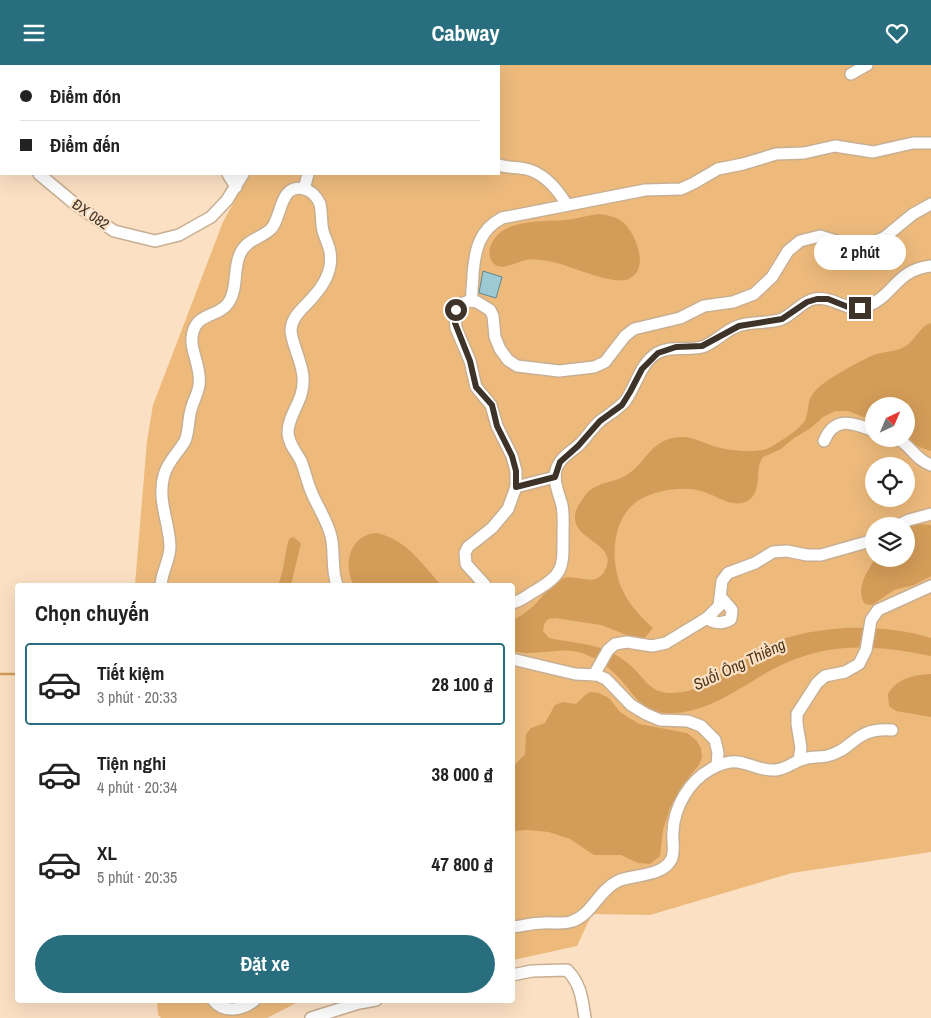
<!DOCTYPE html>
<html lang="vi">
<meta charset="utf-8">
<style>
:root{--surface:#fff;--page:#f2f2f2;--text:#222;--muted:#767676;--line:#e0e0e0;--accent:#296e7e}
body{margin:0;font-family:"Archivo Narrow",sans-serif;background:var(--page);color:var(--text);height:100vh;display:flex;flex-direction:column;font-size:19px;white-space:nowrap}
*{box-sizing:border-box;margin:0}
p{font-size:16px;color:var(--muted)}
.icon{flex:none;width:28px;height:28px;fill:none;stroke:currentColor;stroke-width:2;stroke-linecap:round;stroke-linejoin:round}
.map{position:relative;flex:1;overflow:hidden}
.drawer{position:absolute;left:15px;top:518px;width:500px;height:420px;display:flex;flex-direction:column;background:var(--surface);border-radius:5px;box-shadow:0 5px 20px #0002}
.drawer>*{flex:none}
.hud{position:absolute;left:0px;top:0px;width:500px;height:110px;box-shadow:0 5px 20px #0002;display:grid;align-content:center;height:110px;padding:0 20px;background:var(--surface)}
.needle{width:32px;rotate:44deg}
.tools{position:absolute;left:865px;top:332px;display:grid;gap:10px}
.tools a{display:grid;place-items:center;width:50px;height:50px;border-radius:50%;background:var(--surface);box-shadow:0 5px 20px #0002;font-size:25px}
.end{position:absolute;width:22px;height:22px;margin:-11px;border:6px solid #3e3328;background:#fff;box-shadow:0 0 0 2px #fff}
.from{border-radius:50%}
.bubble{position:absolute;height:35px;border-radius:18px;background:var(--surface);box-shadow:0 5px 20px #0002;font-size:16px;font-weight:800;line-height:35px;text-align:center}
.hud b{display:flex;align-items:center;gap:18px;height:48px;font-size:19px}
.hud b+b{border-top:1px solid var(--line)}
.hud i{width:12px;height:12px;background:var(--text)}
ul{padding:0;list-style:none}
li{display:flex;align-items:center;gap:15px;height:82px;margin:0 10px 8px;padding:0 10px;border:2px solid transparent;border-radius:5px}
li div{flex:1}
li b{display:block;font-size:19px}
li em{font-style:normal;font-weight:800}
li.on{border-color:var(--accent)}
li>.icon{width:45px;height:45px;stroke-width:1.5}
h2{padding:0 20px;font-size:22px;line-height:60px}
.action{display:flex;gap:10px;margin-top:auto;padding:10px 20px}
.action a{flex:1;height:58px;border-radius:30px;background:var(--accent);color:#fff;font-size:20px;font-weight:800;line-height:58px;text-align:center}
header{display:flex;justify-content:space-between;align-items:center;height:65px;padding:0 20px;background:var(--accent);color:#fff;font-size:22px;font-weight:800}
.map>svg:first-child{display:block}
.green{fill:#edba7c;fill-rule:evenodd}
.water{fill:#d39c58}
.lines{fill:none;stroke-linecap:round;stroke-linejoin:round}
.stream{stroke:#d39c58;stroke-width:2.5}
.building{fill:#9dc9d4;stroke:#5c8690}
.minor-casing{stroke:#c8af92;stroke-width:14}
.minor{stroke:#fff;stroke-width:11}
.route{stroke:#3e3328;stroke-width:6}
.labels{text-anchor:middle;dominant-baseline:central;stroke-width:4.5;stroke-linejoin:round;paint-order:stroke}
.street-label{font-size:15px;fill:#3e3328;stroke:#fbe0c3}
.water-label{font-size:16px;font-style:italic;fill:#4c3517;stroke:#fbe0c3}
</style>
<header><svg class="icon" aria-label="menu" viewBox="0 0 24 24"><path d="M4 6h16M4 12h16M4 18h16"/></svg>Cabway<svg class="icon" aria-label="heart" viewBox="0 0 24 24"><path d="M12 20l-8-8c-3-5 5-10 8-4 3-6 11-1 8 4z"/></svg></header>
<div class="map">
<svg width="931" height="953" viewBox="0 0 931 953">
<rect width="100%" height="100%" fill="#fbe0c3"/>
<!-- green -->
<g class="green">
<path d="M 303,0 L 931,0 L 931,787 L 792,808 L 650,850 L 592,849 L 577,881 L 513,895 L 512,520 L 135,520 L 147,376 L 153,340 L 223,157 L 249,109 L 499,109 L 499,1 ZM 874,341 L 906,341 L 906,374 L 874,374 ZM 874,401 L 906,401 L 906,434 L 874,434 ZM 874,461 L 906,461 L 906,494 L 874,494 Z"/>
<polygon points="157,935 302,935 267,953 161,953 158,950"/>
</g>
<!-- water -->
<g class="water">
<path d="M 599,149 C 608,150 617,152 624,158 C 636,170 650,204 629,214 C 612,221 568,199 548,196 C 541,195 533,194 526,195 C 515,197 499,209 491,195 C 489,191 489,185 491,180 C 501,153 544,157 566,155 C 577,154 588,150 599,149 Z"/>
<path d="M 931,258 L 931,386 L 919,382 L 906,373 L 906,341 L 874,341 L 874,356 L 848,346 L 835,346 L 823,352 L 811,363 L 794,373 L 781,384 L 763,392 C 753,407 764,424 748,436 C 731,444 717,430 701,426 C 683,421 657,425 641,434 C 610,451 609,500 624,528 C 631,542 642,553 653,563 L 642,576 L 601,560 L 555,553 L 548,554 L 544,559 L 543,566 L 549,573 C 581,580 603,577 630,600 C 643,611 650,628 669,628 C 702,629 721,607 746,591 C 797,559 875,556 931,573 L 931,591 C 875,580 828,576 775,603 C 741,621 708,649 668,648 C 643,648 635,631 621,615 C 611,604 600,595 587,590 C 563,579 539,593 513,586 L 513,555 C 523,550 532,543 539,535 C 546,527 552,518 561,514 C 576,507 595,525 605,505 C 621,475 561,476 578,441 C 581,436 585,430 589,426 C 600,417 615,417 627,410 C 648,396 651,373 681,372 C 694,371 704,379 717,382 C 728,386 759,388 769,383 C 778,378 803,363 806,353 C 810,341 806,336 816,325 C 825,315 861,295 874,290 C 885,286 896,287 906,281 C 916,274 919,262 931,258 Z"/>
<path d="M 920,459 L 931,460 L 931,511 L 914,520 L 894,525 L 872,540 L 865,539 C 855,525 867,506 875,494 L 906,494 L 906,462 Z"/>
<path d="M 377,468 C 407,475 422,499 441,520 L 354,520 C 342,500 350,469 377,468 Z"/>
<path d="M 293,472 L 301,478 L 291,520 L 278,520 C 285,503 284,490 289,474 Z"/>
<path d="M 931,609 L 931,652 L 896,646 L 889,641 L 888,629 C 897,613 914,610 931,609 Z"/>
<polygon points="590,627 599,628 609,633 620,647 639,659 687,668 696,675 701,683 702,692 699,700 685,717 670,743 663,765 660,791 650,799 638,798 621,790 594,790 570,774 549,767 527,765 513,766 513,702 525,689 526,669 531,663 545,658 555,640 563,637 576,639 585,630"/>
</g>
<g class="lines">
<!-- stream -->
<polyline class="stream" points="0,609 18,609"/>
</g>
<!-- building -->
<polygon class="building" points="483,206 502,212 496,233 479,228"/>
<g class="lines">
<!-- minor casing -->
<g class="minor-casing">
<g id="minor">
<polyline points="126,0 126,1"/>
<polyline points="459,0 468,1"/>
<polyline points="291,1 291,0"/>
<polyline points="324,1 325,0"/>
<polyline points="851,9 867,0"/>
<polyline points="0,78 1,79"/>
<path d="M 499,100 C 508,103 517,102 526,104 C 544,108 558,125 567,140"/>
<polyline points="39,109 75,139 114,166 155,176 179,170 211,152 227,135 243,109"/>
<polyline points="228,109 236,122"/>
<polyline points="304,124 308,109"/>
<path d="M 472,236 C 471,227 473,218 473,209 C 475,185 479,165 502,153 L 645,125 L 681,124 L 694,118 L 718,104 L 743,99 L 776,89 L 804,88 L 835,81 L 873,87 L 913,78 L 931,78"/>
<path d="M 898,374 C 911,381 916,395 931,400"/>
<path d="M 824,376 C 835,350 853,358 874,366"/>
<polyline points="516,422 555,412"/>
<polyline points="896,461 909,455 931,449"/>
<path d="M 161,520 C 162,506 170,495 170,481 C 169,456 157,435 164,410 C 168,396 178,388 185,376 C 189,367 188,355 191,345 C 193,336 198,329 199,320 C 202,301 188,284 193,267 C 198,247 220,252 229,237 C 238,223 233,204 240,189 C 247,174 260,174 271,164 C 282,153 279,118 304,124 C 312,126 317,132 320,139 C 322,148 321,157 323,166 C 325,173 329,180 330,187 C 333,204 324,220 313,232 C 305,242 292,250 291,265 C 291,277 302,296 303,312 C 305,336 288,348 288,368 C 289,380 296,386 301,396 C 305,406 307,416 311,426 C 317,441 327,455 331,471 C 335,487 331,504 337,520"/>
<polyline points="485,520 466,499 465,488 468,482 492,463 508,444 516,422 516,406 512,391 497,361 491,340 476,322 470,296 456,263 455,249 460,239 469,236 477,237 490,245 493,251 495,272 500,284 508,295 517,301 559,306 594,302 605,297 625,271 634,264 680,253 704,241 733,237 754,229 772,212 788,186 800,176 820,171 849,180 872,178 885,172 913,149 931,139"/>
<path d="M 512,538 C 522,536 527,530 535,526 C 565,509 563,501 563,470 C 563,460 564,450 562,440 C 558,426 550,410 560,397 C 565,389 574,385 580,379 C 587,372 592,363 600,356 C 609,349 619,344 626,335 C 637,319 640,299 657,288 C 672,280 686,286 702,282 C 715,278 724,266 738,261 C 752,256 768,259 782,254 C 794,249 801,237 814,234 C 833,230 847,248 865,242 C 894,232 895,205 931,201"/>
<path d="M 707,553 C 714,559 723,559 731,554 L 732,545 L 721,532"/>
<polyline points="512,594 575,609 597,610 606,614 631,640 646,649 660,655 688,656 701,661 715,675 718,688 717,700"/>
<polyline points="594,610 608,585 615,579 627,577 652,581 666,578 707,553 719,541 722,516 728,508 755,498 773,487 787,486 807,490 821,490 874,475"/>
<polyline points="799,695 801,683 797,659 797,649 817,618 825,611 845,607 859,599 866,585 871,555 878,545 931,521"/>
<path d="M 512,862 C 523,861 532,858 543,858 C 553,857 563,860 573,856 C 592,849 599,825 618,816 C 634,809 664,812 672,793 C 675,784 672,775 673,767 C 674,742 689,716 711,704 C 742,686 750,707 776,705 C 787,704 794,696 804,694 C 812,691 819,693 827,691 C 854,685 854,662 892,665"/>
<path d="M 512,910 L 532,906 L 567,905 C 581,919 582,934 585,953"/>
<path d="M 213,935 C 224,949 243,945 255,935"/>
<polyline points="311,953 359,938 376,935"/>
</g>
</g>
<!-- minor -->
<use href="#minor" class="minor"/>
</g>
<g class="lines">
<!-- route -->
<polyline class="route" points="456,245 455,258 470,296 476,322 492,340 497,361 512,391 516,406 516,422 555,412 560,397 578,381 600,356 622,340 630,327 642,304 658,288 676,282 702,281 739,261 782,254 807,237 817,234 828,234 848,242 860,243"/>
</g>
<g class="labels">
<!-- street labels -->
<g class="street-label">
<text transform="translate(91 149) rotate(35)">ĐX 082</text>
</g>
<!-- water labels -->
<g class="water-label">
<text transform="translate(739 599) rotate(-25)">Suối Ông Thiềng</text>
</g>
</g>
</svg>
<div class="tools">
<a><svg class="needle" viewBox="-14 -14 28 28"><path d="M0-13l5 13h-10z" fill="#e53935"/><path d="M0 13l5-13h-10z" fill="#767676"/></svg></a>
<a><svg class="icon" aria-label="locate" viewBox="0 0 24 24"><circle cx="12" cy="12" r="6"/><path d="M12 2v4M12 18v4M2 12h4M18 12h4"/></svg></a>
<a><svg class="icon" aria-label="layers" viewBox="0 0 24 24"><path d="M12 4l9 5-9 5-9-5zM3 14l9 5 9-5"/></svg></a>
</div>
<i class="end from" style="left:456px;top:245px"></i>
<i class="end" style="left:860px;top:243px"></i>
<div class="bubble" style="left:814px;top:170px;width:92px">2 phút</div>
<div class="hud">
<b><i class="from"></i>Điểm đón</b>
<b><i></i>Điểm đến</b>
</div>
<section class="drawer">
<h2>Chọn chuyến</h2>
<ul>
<li class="on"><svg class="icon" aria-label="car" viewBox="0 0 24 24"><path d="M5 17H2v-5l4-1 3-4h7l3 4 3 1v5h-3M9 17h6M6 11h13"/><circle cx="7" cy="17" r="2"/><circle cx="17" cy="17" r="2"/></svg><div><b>Tiết kiệm</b><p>3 phút · 20:33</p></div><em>28 100 ₫</em></li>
<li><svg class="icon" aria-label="car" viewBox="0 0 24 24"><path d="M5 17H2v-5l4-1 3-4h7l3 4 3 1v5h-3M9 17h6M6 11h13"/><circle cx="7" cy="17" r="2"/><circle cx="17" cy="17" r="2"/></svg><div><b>Tiện nghi</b><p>4 phút · 20:34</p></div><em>38 000 ₫</em></li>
<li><svg class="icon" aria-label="car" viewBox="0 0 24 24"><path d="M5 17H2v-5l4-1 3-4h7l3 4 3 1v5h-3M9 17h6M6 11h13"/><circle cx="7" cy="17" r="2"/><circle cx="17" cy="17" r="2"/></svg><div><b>XL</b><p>5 phút · 20:35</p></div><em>47 800 ₫</em></li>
</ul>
<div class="action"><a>Đặt xe</a></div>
</section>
</div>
